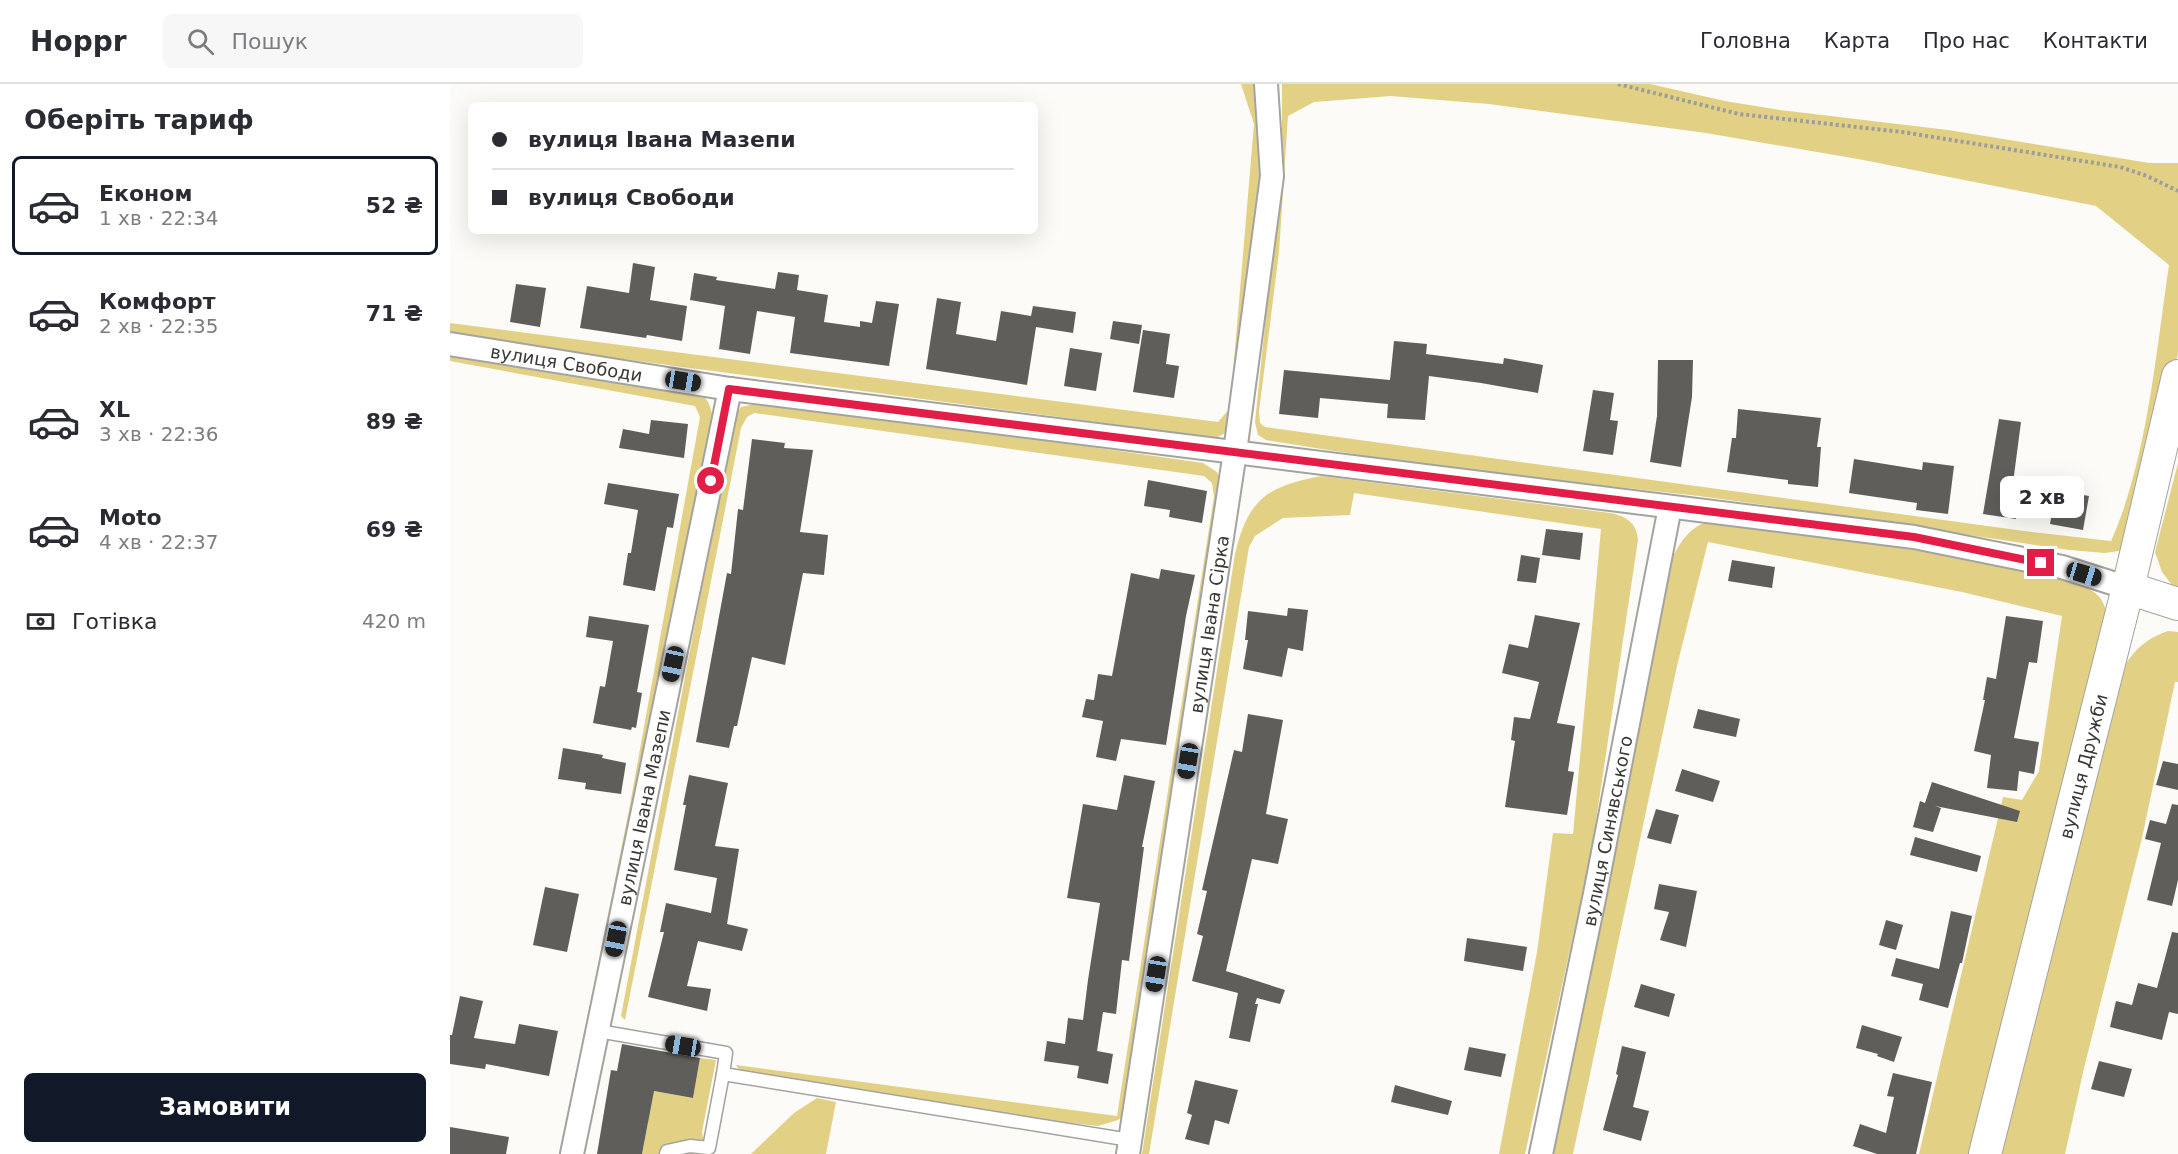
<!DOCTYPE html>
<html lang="uk">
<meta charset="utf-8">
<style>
:root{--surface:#fff;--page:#f7f7f7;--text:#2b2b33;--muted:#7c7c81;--line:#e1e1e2;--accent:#111827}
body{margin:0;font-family:"DejaVu Sans",sans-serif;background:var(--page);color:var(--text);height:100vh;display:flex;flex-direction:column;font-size:22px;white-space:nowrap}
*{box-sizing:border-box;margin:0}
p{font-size:20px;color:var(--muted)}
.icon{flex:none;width:33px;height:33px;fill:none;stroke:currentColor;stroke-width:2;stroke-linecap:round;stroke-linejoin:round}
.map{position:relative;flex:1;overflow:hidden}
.details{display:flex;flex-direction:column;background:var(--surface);width:450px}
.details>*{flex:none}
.banner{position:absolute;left:18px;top:18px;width:570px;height:132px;border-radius:9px;box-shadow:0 6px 24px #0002;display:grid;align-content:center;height:132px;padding:0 24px;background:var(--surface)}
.end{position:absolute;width:27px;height:27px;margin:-14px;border:8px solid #e11d48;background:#fff;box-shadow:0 0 0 3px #fff}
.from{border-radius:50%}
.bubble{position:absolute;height:42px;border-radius:9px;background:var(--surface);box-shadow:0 6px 24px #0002;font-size:20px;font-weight:700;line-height:42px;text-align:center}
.car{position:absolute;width:18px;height:36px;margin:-18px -9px;border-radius:8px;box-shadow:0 0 4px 2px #0007;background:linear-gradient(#222 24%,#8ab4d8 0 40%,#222 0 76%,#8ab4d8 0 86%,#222 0)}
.banner b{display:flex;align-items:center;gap:21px;height:57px;font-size:22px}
.banner b+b{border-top:2px solid var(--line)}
.banner i{width:15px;height:15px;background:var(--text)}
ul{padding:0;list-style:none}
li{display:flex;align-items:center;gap:18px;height:99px;margin:0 12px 9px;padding:0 12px;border:3px solid transparent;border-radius:9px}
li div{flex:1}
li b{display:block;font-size:22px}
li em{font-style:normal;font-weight:700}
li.current{border-color:var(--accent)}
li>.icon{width:54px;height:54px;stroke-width:1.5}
h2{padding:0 24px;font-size:27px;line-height:72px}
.pay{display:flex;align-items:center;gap:15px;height:66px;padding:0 24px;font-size:22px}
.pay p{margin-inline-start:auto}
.primary-button{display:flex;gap:12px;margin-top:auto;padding:12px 24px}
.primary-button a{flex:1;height:69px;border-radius:9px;background:var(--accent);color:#fff;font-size:24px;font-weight:700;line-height:69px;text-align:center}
header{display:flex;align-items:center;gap:36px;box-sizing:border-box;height:84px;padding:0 30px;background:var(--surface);border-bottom:2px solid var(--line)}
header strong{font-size:28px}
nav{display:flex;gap:33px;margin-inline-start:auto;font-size:21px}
.search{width:420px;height:54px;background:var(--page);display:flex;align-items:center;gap:15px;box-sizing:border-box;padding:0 21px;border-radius:9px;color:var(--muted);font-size:22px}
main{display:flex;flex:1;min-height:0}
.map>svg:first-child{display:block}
.green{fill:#e2d184;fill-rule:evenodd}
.building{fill:#5f5e5b}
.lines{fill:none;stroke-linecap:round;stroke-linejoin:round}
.lane-casing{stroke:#a4a3a0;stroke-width:15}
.street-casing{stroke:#a4a3a0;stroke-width:26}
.secondary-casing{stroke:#a4a3a0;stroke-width:34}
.path{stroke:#9d9d9a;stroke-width:4;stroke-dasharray:3 3;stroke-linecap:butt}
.lane{stroke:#fff;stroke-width:12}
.street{stroke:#fff;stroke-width:22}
.secondary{stroke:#fff;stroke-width:32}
.route{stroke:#e11d48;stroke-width:8}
.labels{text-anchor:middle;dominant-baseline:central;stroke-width:6;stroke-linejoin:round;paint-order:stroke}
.street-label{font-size:18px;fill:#383836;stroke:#fcfbf7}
</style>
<header>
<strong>Hoppr</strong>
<div class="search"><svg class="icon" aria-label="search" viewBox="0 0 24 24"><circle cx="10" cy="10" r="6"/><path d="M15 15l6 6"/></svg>Пошук</div>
<nav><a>Головна</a><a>Карта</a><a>Про нас</a><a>Контакти</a></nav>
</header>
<main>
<section class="details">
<h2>Оберіть тариф</h2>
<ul>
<li class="current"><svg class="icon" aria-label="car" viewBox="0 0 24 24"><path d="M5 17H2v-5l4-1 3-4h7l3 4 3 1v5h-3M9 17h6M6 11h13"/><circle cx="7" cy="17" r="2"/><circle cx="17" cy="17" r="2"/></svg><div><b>Економ</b><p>1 хв · 22:34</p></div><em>52 ₴</em></li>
<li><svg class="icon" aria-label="car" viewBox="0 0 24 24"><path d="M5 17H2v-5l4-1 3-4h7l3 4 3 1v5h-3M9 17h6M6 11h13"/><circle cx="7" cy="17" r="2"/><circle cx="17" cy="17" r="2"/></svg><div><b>Комфорт</b><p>2 хв · 22:35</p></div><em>71 ₴</em></li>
<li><svg class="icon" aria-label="car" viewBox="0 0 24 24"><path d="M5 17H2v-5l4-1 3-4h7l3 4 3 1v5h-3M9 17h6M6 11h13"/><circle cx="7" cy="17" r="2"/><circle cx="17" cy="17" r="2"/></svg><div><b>XL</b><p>3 хв · 22:36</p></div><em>89 ₴</em></li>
<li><svg class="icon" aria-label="car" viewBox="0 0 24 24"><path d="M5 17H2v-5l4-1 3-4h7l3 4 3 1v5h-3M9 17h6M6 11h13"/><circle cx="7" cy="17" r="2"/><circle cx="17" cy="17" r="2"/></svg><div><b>Moto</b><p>4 хв · 22:37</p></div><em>69 ₴</em></li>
</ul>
<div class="pay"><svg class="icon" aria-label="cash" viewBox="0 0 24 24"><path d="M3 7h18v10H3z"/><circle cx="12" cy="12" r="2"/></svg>Готівка<p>420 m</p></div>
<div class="primary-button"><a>Замовити</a></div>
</section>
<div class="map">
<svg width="1728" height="1070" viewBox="0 0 1728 1070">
<rect width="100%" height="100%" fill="#fcfbf7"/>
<!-- green -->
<g class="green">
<polygon points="791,0 808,0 814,85 783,338 775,349 766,354 0,252 0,239 768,338 780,324 804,40"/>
<path d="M 832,0 L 1200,0 L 1275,17 L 1330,26 L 1498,46 L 1699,79 L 1728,79 L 1728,270 L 1675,459 L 1669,467 L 1655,469 L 1619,466 L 1365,428 L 1249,412 L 985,383 L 816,356 L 808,351 L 805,338 L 832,75 ZM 941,12 L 1039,20 L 1256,49 L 1408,75 L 1646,122 L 1719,181 C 1706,268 1697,377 1661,457 L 1574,447 L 815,343 L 810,339 L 809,328 L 829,168 L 838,32 L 864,18 Z"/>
<path d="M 0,270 L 250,309 C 260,317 262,326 263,339 L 119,1070 L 110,1070 L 179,726 L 250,333 L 245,322 L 0,277 Z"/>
<polygon points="332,319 753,379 767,388 772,400 673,1032 668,1036 648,1042 551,1031 290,987 286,981 667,1032 764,413 762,399 754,392 304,329 297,333 291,344 175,936 171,932 284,333 291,323 305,320"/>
<polygon points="1728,379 1728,509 1712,488 1705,468"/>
<path d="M 872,392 L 1160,429 C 1176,432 1187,439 1188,456 L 1141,770 L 1075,1070 L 1049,1070 L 1087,868 L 1103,749 L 1123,750 L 1151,445 L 904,409 L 900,431 L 833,434 L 805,452 L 799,463 L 699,1070 L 692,1070 L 785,470 C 798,415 817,402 872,392 Z"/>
<path d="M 1260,437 C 1362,449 1463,464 1563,485 C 1587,490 1626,494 1645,509 C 1652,514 1654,521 1657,528 L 1526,1070 L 1469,1070 L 1553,713 L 1572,716 L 1589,687 L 1612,532 L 1512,508 L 1258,458 L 1227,582 L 1123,1070 L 1097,1070 L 1220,479 C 1229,460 1238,443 1260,437 Z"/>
<path d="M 1718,547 L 1728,548 L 1728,598 L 1725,598 L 1692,754 L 1634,984 L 1615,1070 L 1550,1070 L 1673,584 C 1686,564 1696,555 1718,547 Z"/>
<polygon points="250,974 266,976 252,1048 256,1070 192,1070 198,1039 198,1006 243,1014"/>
<polygon points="367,1014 386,1018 376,1070 301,1070 344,1029"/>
</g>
<!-- building -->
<g class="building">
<polygon points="183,179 205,183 200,216 237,222 232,257 197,251 196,254 130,244 137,202 179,209"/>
<polygon points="328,188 349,191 347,206 378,211 374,238 410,243 410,237 422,239 426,217 449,220 439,282 340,269 345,233 307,227 300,270 269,265 275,222 240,216 244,189 267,193 266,196 325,205"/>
<polygon points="66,200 96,204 90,243 60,238"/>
<polygon points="487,214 511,218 506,250 546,257 551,227 581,232 583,222 626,228 623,249 586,243 577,301 476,285"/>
<polygon points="663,237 692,241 689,260 660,255"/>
<polygon points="693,246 720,250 716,280 729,282 724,314 683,308"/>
<polygon points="944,257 977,260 976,270 1053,280 1054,274 1093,281 1088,309 1031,299 979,292 975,336 937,334 938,320 870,314 868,334 829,330 834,286 940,296"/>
<polygon points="620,264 652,269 646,307 614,302"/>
<polygon points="1208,276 1243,276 1242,313 1231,383 1200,378 1207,332"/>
<polygon points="1143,306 1164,309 1160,336 1168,337 1163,371 1133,367"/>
<polygon points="1288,325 1371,334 1367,363 1371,363 1368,403 1338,400 1338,396 1277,388 1282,354 1286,354"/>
<polygon points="1549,335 1571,338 1563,399 1571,400 1566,435 1533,430"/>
<polygon points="201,336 238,340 234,374 169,364 173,345 199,350"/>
<polygon points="302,355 335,359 334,364 363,366 350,448 378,451 374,491 353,489 335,581 302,573 287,642 284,642 279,664 246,658 277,489 281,490 288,425 293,426"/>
<polygon points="1404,375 1472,386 1473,378 1504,382 1498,430 1466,426 1467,419 1399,409"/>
<polygon points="698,396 757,407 752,439 719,433 720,426 694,422"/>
<polygon points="158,399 229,410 223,444 217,443 205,507 173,501 178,469 181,469 188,426 154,420"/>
<polygon points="1606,406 1639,412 1633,446 1600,440"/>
<polygon points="1096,445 1133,449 1130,476 1092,471"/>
<polygon points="1071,471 1090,474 1086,499 1067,497"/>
<polygon points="1282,476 1325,483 1322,504 1278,497"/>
<polygon points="711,485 745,491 736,532 716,661 671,655 666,677 646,673 653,637 632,633 636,615 644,616 648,590 662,592 681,489 709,495"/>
<polygon points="838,524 858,526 853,567 838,564 832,593 793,585 798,556 795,556 798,527 837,532"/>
<polygon points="1085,531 1130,539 1107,639 1125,642 1118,687 1124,688 1117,731 1055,723 1065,657 1061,656 1064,633 1080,635 1089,598 1052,589 1059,560 1078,564"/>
<polygon points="139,532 199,541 187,608 192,609 186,644 182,643 181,646 143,639 150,602 155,603 163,557 136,553"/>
<polygon points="1556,532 1593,537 1587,579 1579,578 1564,654 1589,658 1584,690 1569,687 1567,707 1537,704 1541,671 1524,667 1535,616 1533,616 1537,593 1546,595"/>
<polygon points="1248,625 1290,635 1286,653 1243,644"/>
<polygon points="798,630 833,636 816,730 838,735 828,780 802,775 776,887 835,906 830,920 807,914 805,920 808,920 800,958 779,954 788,909 742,897 753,852 747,850 757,807 752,806 784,666 792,668"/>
<polygon points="113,664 153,671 152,674 176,679 171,710 135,705 136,699 108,695"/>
<polygon points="1713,677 1728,680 1728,706 1706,701"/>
<polygon points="1232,685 1270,697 1263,718 1225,707"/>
<polygon points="239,691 278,699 265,762 289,765 277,840 298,845 292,867 248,857 237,902 261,905 257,927 198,913 214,848 210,848 216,819 261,829 267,794 224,786 236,721 233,721"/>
<polygon points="674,691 705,697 692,763 694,763 679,877 672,876 666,930 653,928 647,967 663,970 658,1000 627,994 629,982 594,977 597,957 615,960 618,934 633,936 638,896 650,819 617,814 633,720 667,726"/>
<polygon points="1482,698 1570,727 1567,738 1485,722 1491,724 1483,748 1463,743 1470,717 1475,719"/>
<polygon points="1722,720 1728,721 1728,796 1722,822 1697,816 1711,759 1695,755 1700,736 1716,740"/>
<polygon points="1206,725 1229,731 1221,760 1197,754"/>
<polygon points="1465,753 1531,772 1527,788 1460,771"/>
<polygon points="1209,800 1247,807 1236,863 1210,856 1219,828 1204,825"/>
<polygon points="95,803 129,810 117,868 83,861"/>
<polygon points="1501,827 1522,832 1512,879 1510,879 1498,924 1469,916 1473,900 1441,892 1446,874 1489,885"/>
<polygon points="1436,836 1453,841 1446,866 1429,861"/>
<polygon points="1722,848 1728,849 1728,930 1719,928 1712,956 1660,943 1666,917 1682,921 1688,899 1707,904"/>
<polygon points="1017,854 1077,863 1073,887 1014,877"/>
<polygon points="1191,900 1225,910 1219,933 1184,923"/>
<polygon points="10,912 33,917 24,954 65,960 69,940 108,947 99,992 36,980 35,985 0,980 0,951 2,951"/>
<polygon points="1412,941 1452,953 1444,978 1427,972 1428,970 1406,964"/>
<polygon points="172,960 250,974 243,1014 204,1007 192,1070 147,1070 161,986 167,987"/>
<polygon points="1172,962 1196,968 1183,1023 1199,1027 1191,1057 1153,1046 1168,991 1166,990"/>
<polygon points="1019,963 1056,970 1051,993 1014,986"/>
<polygon points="1649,977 1682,985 1674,1013 1641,1005"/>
<polygon points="1443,989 1482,998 1466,1070 1427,1070 1403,1062 1410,1040 1436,1049 1444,1013 1437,1012"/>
<polygon points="745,996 788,1006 779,1040 765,1036 759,1061 735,1055 742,1031 737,1029"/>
<polygon points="945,1001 1002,1017 998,1031 941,1018"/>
<polygon points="0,1043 59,1053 56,1070 0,1070"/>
</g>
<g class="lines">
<!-- lane casing -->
<g class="lane-casing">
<g id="lane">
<polyline points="148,947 276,969 273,990 680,1056"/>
<polyline points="216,1070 217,1067 240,1062 259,1064 273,990"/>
</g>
</g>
<!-- street casing -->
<g class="street-casing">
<g id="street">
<path id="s1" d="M 0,260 L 280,305 L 1464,453 L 1612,483 L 1678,504"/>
<path id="s2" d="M 122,1070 L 280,305"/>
<path id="s3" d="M 678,1070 L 785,368 L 822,92 L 816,0"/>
<path id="s4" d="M 1091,1070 L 1145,810 L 1220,423"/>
</g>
</g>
<!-- secondary casing -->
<g class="secondary-casing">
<g id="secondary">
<polyline points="1678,504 1728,520"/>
<path id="s5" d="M 1535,1070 L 1678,504 L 1728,292"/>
</g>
</g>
<!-- path -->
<polyline class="path" points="1168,0 1289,30 1452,48 1670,83 1697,92 1728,107"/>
<!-- lane -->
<use href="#lane" class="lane"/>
<!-- street -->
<use href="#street" class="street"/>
<!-- secondary -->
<use href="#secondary" class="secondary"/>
</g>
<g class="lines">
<!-- route -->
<polyline class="route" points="261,397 279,305 1464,453 1591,479"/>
</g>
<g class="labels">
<!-- street labels -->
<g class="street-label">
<text stroke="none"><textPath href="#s1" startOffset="118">вулиця Свободи</textPath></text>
<text stroke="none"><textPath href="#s3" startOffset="536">вулиця Івана Сірка</textPath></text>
<text stroke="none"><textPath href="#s5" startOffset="400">вулиця Дружби</textPath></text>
<text stroke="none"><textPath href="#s2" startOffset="354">вулиця Івана Мазепи</textPath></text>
<text stroke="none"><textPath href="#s4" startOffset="330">вулиця Синявського</textPath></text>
</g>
</g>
</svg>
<i class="end from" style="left:261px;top:397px"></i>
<i class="end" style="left:1591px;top:479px"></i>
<div class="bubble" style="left:1550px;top:392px;width:84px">2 хв</div>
<i class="car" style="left:233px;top:297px;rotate:99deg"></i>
<i class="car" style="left:1634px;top:490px;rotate:107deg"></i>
<i class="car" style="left:223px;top:580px;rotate:192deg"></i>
<i class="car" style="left:738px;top:677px;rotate:189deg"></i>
<i class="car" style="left:166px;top:855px;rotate:191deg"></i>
<i class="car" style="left:706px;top:890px;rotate:189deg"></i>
<i class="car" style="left:233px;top:962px;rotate:280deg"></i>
<div class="banner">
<b><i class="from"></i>вулиця Івана Мазепи</b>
<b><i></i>вулиця Свободи</b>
</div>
</div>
</main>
